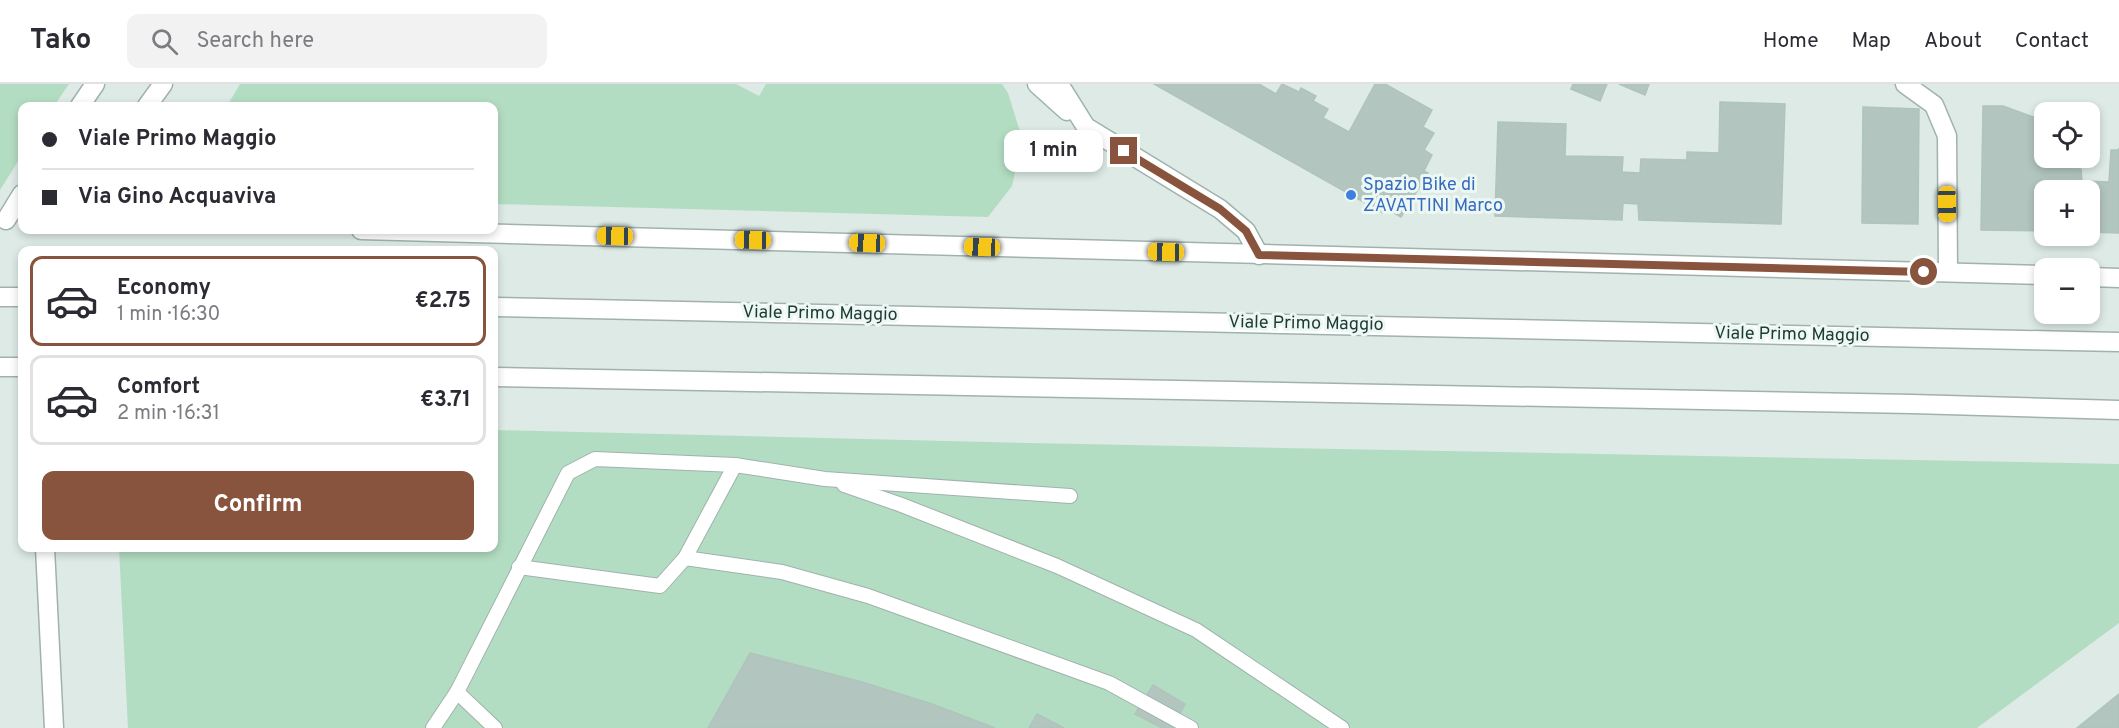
<!DOCTYPE html>
<meta charset="utf-8">
<style>
:root{--surface:#fff;--page:#f2f2f3;--text:#2b2b33;--muted:#7c7c81;--line:#e1e1e2;--accent:#89543d}
body{margin:0;font-family:Overpass,sans-serif;background:var(--page);color:var(--text);height:100vh;display:flex;flex-direction:column;font-size:22px;white-space:nowrap}
*{box-sizing:border-box;margin:0}
p{font-size:20px;color:var(--muted)}
.icon{flex:none;width:33px;height:33px;fill:none;stroke:currentColor;stroke-width:2;stroke-linecap:round;stroke-linejoin:round}
.map{position:relative;flex:1;overflow:hidden}
.details{position:absolute;left:18px;top:162px;width:480px;height:306px;display:flex;flex-direction:column;background:var(--surface);border-radius:12px;box-shadow:0 3px 9px #0003}
.details>*{flex:none}
.guide{position:absolute;left:18px;top:18px;width:480px;height:132px;border-radius:12px;box-shadow:0 3px 9px #0003;display:grid;align-content:center;height:132px;padding:0 24px;background:var(--surface)}
.tools{position:absolute;left:2034px;top:18px;display:grid;gap:12px}
.tools a{display:grid;place-items:center;width:66px;height:66px;border-radius:12px;background:var(--surface);box-shadow:0 3px 9px #0003;font-size:30px}
.end{position:absolute;width:27px;height:27px;margin:-14px;border:8px solid #89543d;background:#fff;box-shadow:0 0 0 3px #fff}
.from{border-radius:50%}
.bubble{position:absolute;height:42px;border-radius:12px;background:var(--surface);box-shadow:0 3px 9px #0003;font-size:20px;font-weight:700;line-height:42px;text-align:center}
.car{position:absolute;width:18px;height:36px;margin:-18px -9px;border-radius:8px;box-shadow:0 0 4px 2px #0007;background:linear-gradient(#f5c518 24%,#345 0 40%,#f5c518 0 76%,#345 0 86%,#f5c518 0)}
.guide b{display:flex;align-items:center;gap:21px;height:57px;font-size:22px}
.guide b+b{border-top:2px solid var(--line)}
.guide i{width:15px;height:15px;background:var(--text)}
ul{padding:10px 0 0;list-style:none}
li{display:flex;align-items:center;gap:18px;height:90px;margin:0 12px 9px;padding:0 12px;border:3px solid var(--line);border-radius:12px}
li div{flex:1}
li b{display:block;font-size:22px}
li em{font-style:normal;font-weight:700}
li.current{border-color:var(--accent)}
li>.icon{width:54px;height:54px;stroke-width:1.5}
.primary-button{display:flex;gap:12px;margin-top:auto;padding:12px 24px}
.primary-button a{flex:1;height:69px;border-radius:12px;background:var(--accent);color:#fff;font-size:24px;font-weight:700;line-height:69px;text-align:center}
header{display:flex;align-items:center;gap:36px;box-sizing:border-box;height:84px;padding:0 30px;background:var(--surface);border-bottom:2px solid var(--line)}
header strong{font-size:28px}
nav{display:flex;gap:33px;margin-inline-start:auto;font-size:21px}
.search{width:420px;height:54px;background:var(--page);display:flex;align-items:center;gap:15px;box-sizing:border-box;padding:0 21px;border-radius:12px;color:var(--muted);font-size:22px}
.map>svg:first-child{display:block}
.green{fill:#b3ddc2}
.building{fill:#b2c5be;stroke:#afc4bd;stroke-width:1.5}
.lines{fill:none;stroke-linecap:round;stroke-linejoin:round}
.service-casing{stroke:#a0b2ad;stroke-width:16}
.minor-casing{stroke:#a0b2ad;stroke-width:21}
.tertiary-casing{stroke:#a0b2ad;stroke-width:21}
.service{stroke:#fff;stroke-width:14}
.minor{stroke:#fff;stroke-width:18}
.tertiary{stroke:#fff;stroke-width:18}
.route{stroke:#89543d;stroke-width:8}
.shop-dot{fill:#3f7fe0;stroke:#edf7f3;stroke-width:2}
.labels{text-anchor:middle;dominant-baseline:central;stroke-width:6;stroke-linejoin:round;paint-order:stroke}
.shop-label{font-size:18px;fill:#366cbe;stroke:#edf7f3;text-anchor:start}
.street-label{font-size:18px;fill:#1e3a35;stroke:#edf7f3}
</style>
<header>
<strong>Tako</strong>
<div class="search"><svg class="icon" aria-label="search" viewBox="0 0 24 24"><circle cx="10" cy="10" r="6"/><path d="M15 15l6 6"/></svg>Search here</div>
<nav><a>Home</a><a>Map</a><a>About</a><a>Contact</a></nav>
</header>
<div class="map">
<svg width="2119" height="644" viewBox="0 0 2119 644">
<rect width="100%" height="100%" fill="#ddeae5"/>
<!-- green -->
<g class="green">
<polygon points="0,0 69,0 54,22 22,22 22,71 0,106"/>
<polygon points="240,0 736,0 759,12 766,0 1002,0 1008,9 1022,54 1012,102 988,133 494,120 494,22 227,22"/>
<polygon points="494,346 1029,359 2119,380 2119,539 1977,644 128,644 119,464 494,464"/>
</g>
<!-- building -->
<g class="building">
<polygon points="1154,0 1259,0 1276,10 1282,0 1299,8 1301,4 1316,12 1313,17 1328,25 1323,34 1349,48 1375,0 1385,0 1432,26 1423,43 1434,49 1424,66 1432,71 1424,87 1428,89 1401,133 1385,124 1383,129"/>
<polygon points="1573,0 1607,0 1600,17 1571,5"/>
<polygon points="1619,0 1649,0 1645,11"/>
<polygon points="1720,18 1785,20 1781,140 1639,136 1638,120 1623,119 1622,136 1495,132 1498,38 1566,40 1565,72 1623,73 1622,88 1640,89 1641,75 1687,76 1687,68 1719,69"/>
<polygon points="1983,22 2003,22 2044,37 2044,74 2048,74 2048,82 2078,82 2078,85 2081,85 2082,97 2109,98 2111,66 2118,66 2119,64 2119,149 2090,148 2090,106 2044,106 2044,147 1981,146"/>
<polygon points="1863,23 1919,25 1918,140 1862,139"/>
<polygon points="750,569 862,598 932,620 995,644 708,644"/>
<polygon points="1153,601 1185,620 1172,644 1162,644 1135,630"/>
<polygon points="2119,610 2119,644 2077,644"/>
<polygon points="1037,630 1064,644 1029,644"/>
</g>
<g class="lines">
<!-- service casing -->
<g class="service-casing">
<g id="service">
<polyline points="844,401 899,420 1057,482 1196,546 1342,644"/>
<polyline points="685,474 735,381"/>
<polyline points="519,483 660,502 685,474 782,488 868,512 1109,599 1191,644"/>
<polyline points="457,608 495,644"/>
<polyline points="433,644 457,608 568,389 595,375 735,381 825,395 1070,412"/>
</g>
</g>
<!-- minor casing -->
<g class="minor-casing">
<g id="minor">
<polyline points="1037,0 1067,27"/>
<polyline points="1059,0 1086,43 1220,125 1246,147 1259,171"/>
<polyline points="1905,0 1934,21 1947,52 1948,188"/>
<polyline points="80,22 95,0"/>
<polyline points="147,22 163,0"/>
<polyline points="6,136 22,110"/>
<polyline points="361,146 2044,191"/>
<polyline points="2090,193 2119,194"/>
<polyline points="0,283 22,283"/>
<polyline points="494,293 1912,320 2119,326"/>
<polyline points="45,464 54,644"/>
</g>
</g>
<!-- tertiary casing -->
<g class="tertiary-casing">
<g id="tertiary">
<polyline points="0,213 22,213"/>
<polyline points="494,223 2119,258"/>
</g>
</g>
<!-- service -->
<use href="#service" class="service"/>
<!-- minor -->
<use href="#minor" class="minor"/>
<!-- tertiary -->
<use href="#tertiary" class="tertiary"/>
</g>
<g class="lines">
<!-- route -->
<polyline class="route" points="1124,67 1220,125 1246,147 1259,171 1924,188"/>
</g>
<!-- markers -->
<circle class="shop-dot" cx="1351" cy="111" r="6"/>
<g class="labels">
<!-- shop labels -->
<g class="shop-label">
<text x="1363" y="101">Spazio Bike di<tspan x="1363" dy="21">ZAVATTINI Marco</tspan></text>
</g>
<!-- street labels -->
<g class="street-label">
<text transform="translate(820 230) rotate(1)">Viale Primo Maggio</text>
<text transform="translate(1306 240) rotate(1)">Viale Primo Maggio</text>
<text transform="translate(1792 251) rotate(1)">Viale Primo Maggio</text>
</g>
</g>
</svg>
<div class="tools">
<a><svg class="icon" aria-label="locate" viewBox="0 0 24 24"><circle cx="12" cy="12" r="6"/><path d="M12 2v4M12 18v4M2 12h4M18 12h4"/></svg></a>
<a>+</a>
<a>−</a>
</div>
<i class="end from" style="left:1924px;top:188px"></i>
<i class="end" style="left:1124px;top:67px"></i>
<div class="bubble" style="left:1004px;top:46px;width:99px">1 min</div>
<i class="car" style="left:1947px;top:120px;rotate:179deg"></i>
<i class="car" style="left:615px;top:152px;rotate:271deg"></i>
<i class="car" style="left:753px;top:156px;rotate:271deg"></i>
<i class="car" style="left:867px;top:159px;rotate:272deg"></i>
<i class="car" style="left:982px;top:163px;rotate:272deg"></i>
<i class="car" style="left:1166px;top:168px;rotate:271deg"></i>
<div class="guide">
<b><i class="from"></i>Viale Primo Maggio</b>
<b><i></i>Via Gino Acquaviva</b>
</div>
<section class="details">
<ul>
<li class="current"><svg class="icon" aria-label="car" viewBox="0 0 24 24"><path d="M5 17H2v-5l4-1 3-4h7l3 4 3 1v5h-3M9 17h6M6 11h13"/><circle cx="7" cy="17" r="2"/><circle cx="17" cy="17" r="2"/></svg><div><b>Economy</b><p>1 min · 16:30</p></div><em>€2.75</em></li>
<li><svg class="icon" aria-label="car" viewBox="0 0 24 24"><path d="M5 17H2v-5l4-1 3-4h7l3 4 3 1v5h-3M9 17h6M6 11h13"/><circle cx="7" cy="17" r="2"/><circle cx="17" cy="17" r="2"/></svg><div><b>Comfort</b><p>2 min · 16:31</p></div><em>€3.71</em></li>
</ul>
<div class="primary-button"><a>Confirm</a></div>
</section>
</div>
